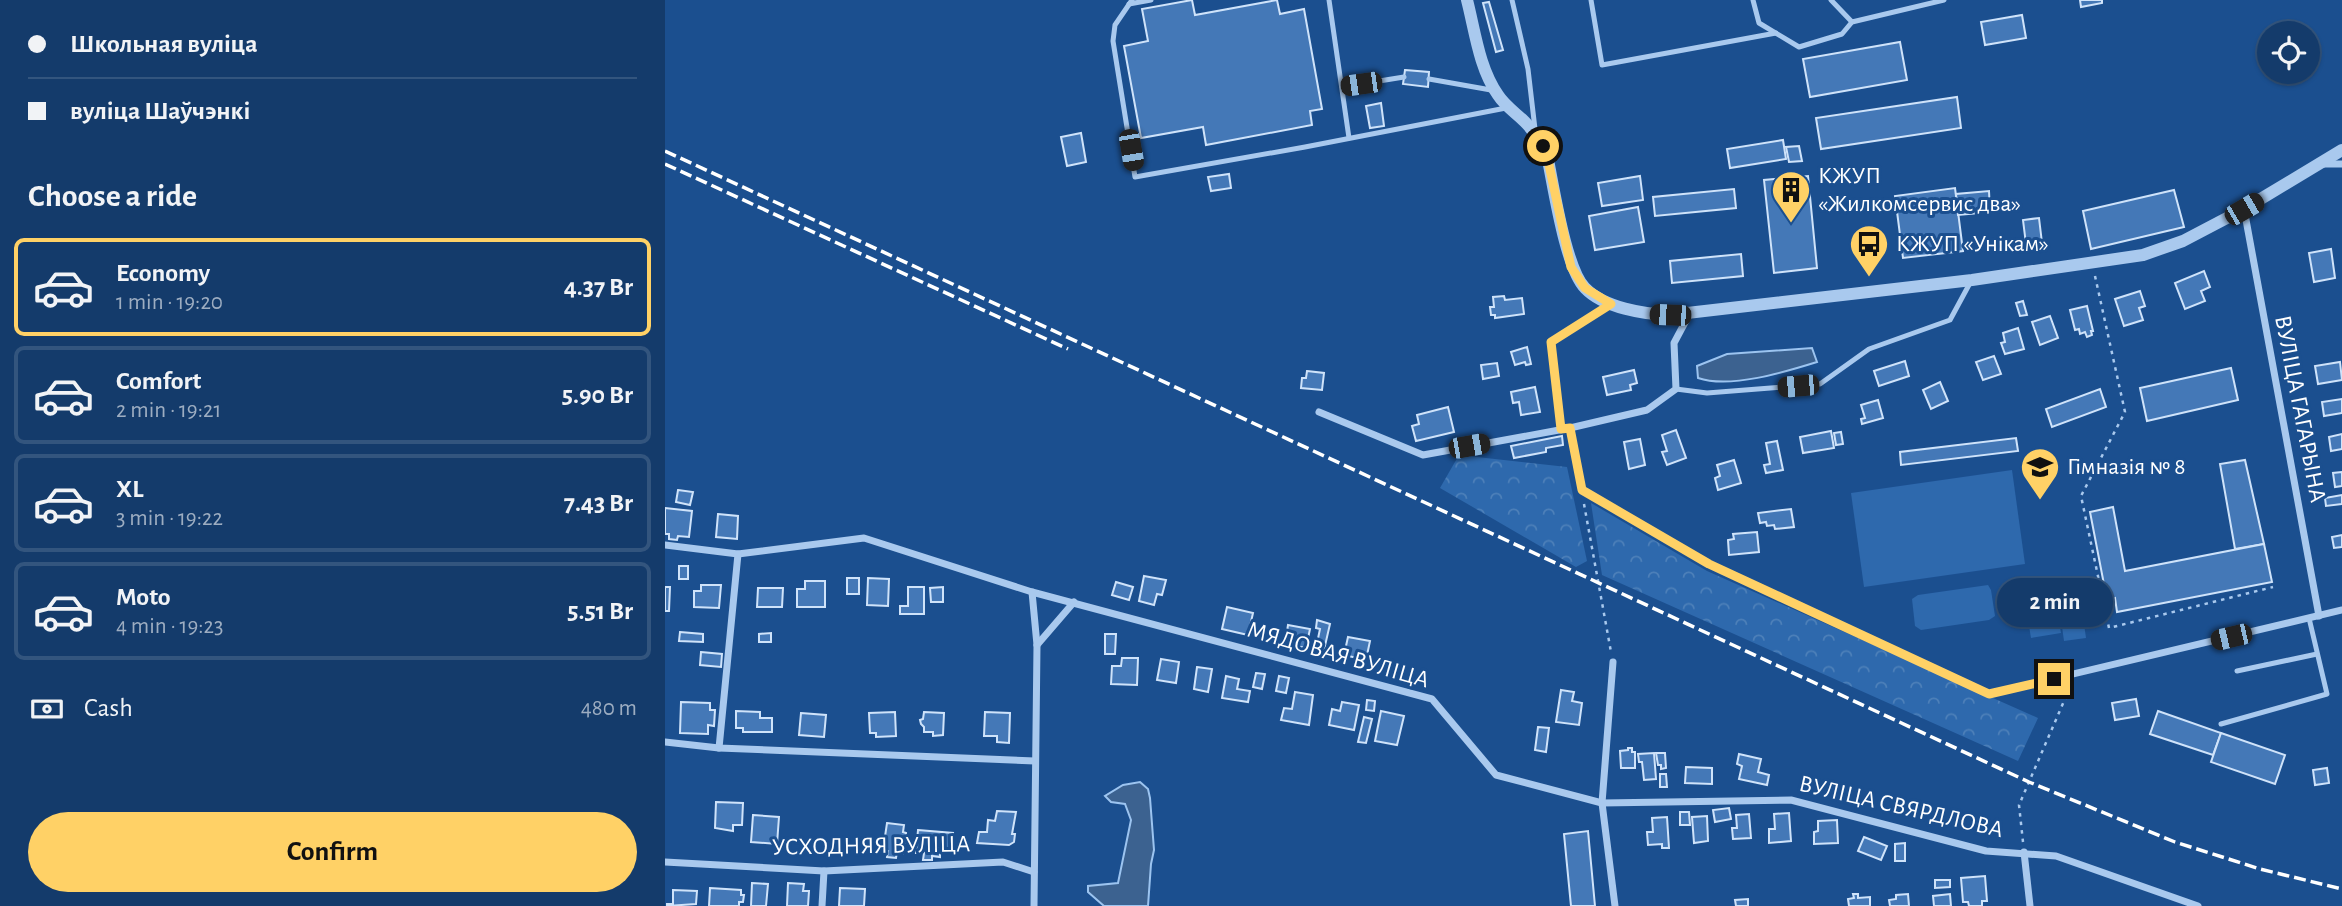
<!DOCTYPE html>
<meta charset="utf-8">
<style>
:root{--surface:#143b6b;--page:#214673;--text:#f1f3f6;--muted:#9dadc1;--line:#33557e;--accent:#ffd166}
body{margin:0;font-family:"Alegreya Sans",sans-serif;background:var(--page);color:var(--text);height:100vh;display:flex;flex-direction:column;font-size:26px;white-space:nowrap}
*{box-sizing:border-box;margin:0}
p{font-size:23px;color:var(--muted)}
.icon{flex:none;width:38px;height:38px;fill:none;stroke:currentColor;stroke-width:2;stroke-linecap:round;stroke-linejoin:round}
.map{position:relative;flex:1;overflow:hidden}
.side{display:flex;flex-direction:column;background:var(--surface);width:665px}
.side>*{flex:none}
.hud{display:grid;align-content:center;height:154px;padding:0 28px;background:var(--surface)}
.tools{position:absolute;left:1592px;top:21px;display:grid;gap:14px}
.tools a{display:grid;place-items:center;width:63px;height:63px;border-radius:50%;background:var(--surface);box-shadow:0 2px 5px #0004,0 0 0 2px var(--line);font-size:35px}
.end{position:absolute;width:32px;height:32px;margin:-16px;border:9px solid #ffd166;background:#111;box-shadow:0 0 0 4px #111}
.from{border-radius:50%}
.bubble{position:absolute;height:49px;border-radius:24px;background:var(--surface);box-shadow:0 2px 5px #0004,0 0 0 2px var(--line);font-size:23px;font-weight:700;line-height:49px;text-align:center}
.car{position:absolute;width:21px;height:42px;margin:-21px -10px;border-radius:9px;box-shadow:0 0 5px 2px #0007;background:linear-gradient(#222 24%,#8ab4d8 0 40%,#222 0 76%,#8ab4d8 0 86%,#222 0)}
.hud b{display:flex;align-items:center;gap:24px;height:66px;font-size:26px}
.hud b+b{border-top:2px solid var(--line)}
.hud i{width:18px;height:18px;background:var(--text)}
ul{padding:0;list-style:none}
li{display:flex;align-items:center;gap:21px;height:98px;margin:0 14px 10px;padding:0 14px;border:4px solid var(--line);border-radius:10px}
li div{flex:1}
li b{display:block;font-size:26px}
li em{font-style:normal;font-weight:700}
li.current{border-color:var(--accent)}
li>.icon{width:63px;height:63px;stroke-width:1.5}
h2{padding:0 28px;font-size:32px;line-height:84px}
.pay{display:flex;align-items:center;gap:18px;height:77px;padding:0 28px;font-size:26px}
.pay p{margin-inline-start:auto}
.button{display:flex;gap:14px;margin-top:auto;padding:14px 28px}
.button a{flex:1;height:80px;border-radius:42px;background:var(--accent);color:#111;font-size:28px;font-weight:700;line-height:80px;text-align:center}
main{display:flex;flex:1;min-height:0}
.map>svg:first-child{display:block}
.grass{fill:#2e69ad}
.forest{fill:url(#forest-crowns)}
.water{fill:#3c6290;stroke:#9cc4f0;stroke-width:2}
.building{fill:#4478b7;stroke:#cfe3fa;stroke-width:2}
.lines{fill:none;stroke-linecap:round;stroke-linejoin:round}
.path{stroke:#a9c9ee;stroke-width:2.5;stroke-dasharray:3.5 5;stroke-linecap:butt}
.service{stroke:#a9c9ee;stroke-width:5}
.minor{stroke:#a9c9ee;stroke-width:7}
.tertiary{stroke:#a9c9ee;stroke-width:12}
.rail{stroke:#fff;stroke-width:3.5;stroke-dasharray:12 5;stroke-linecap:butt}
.route{stroke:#ffd166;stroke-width:9}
.labels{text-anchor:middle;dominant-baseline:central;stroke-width:6;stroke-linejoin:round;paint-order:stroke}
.poi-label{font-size:24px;fill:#fff;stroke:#1b4f8f;text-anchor:start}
.street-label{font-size:24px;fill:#fff;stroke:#1b4f8f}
</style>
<main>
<section class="side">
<div class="hud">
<b><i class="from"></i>Школьная вуліца</b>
<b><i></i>вуліца Шаўчэнкі</b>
</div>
<h2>Choose a ride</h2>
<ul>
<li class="current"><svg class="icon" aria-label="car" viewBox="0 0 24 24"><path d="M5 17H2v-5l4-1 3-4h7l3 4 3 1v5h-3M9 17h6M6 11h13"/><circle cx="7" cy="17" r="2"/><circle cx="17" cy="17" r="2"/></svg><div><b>Economy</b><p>1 min · 19:20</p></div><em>4.37 Br</em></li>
<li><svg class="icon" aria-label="car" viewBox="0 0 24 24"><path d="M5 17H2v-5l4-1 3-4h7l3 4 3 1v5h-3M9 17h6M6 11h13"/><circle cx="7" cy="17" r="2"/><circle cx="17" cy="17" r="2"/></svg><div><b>Comfort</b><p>2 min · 19:21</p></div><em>5.90 Br</em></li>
<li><svg class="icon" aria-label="car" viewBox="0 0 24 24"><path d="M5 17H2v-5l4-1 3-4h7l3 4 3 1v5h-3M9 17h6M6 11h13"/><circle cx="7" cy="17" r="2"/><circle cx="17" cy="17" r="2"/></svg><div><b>XL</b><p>3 min · 19:22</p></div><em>7.43 Br</em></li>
<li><svg class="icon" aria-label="car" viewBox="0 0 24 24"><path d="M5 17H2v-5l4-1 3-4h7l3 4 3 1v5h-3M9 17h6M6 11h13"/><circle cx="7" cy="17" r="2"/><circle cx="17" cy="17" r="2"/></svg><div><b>Moto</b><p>4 min · 19:23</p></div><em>5.51 Br</em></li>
</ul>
<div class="pay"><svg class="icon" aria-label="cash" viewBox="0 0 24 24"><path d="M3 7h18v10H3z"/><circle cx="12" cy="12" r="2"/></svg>Cash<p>480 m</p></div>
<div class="button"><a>Confirm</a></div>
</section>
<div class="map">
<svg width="1677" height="906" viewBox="0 0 1677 906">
<defs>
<pattern id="forest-crowns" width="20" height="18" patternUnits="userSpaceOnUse" patternTransform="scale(1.75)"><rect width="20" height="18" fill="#2e69ad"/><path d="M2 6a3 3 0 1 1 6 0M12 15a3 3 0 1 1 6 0" fill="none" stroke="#4d80b9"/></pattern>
</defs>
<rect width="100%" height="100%" fill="#1b4f8f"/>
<!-- grass -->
<g class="grass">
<polygon points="1347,470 1360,564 1199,587 1186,493"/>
<polygon points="1387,579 1396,633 1366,638 1357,584"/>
<polygon points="1323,585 1326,590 1330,616 1324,620 1256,630 1250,626 1247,599 1253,595"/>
<polygon points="1414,588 1421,638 1399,641 1392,591"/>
</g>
<!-- forest -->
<g class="forest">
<polygon points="794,455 902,467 922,561 911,567 775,488"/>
<polygon points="926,503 1042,571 1373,718 1353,761 937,575"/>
</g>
<!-- water -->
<g class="water">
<path d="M 1147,348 L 1152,362 C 1120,372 1065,389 1033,378 L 1032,366 L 1062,354 Z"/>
<polygon points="475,782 483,789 485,798 489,850 486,864 483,906 439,906 423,892 423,886 453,883 466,820 460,804 446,802 440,796 458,785"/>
</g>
<!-- building -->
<g class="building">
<polygon points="527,0 530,15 612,0 615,14 639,9 657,109 645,111 647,125 541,145 538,127 476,138 459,46 483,41 477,9"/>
<polygon points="1415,0 1437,0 1437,3 1416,7"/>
<polygon points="824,2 838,50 831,52 818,3"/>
<polygon points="1357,15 1361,38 1320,45 1316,22"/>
<polygon points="1235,42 1242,80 1145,97 1138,59"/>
<polygon points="740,70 764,72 763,87 738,84"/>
<polygon points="1292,97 1296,128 1156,149 1151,118"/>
<polygon points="716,103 719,126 705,128 701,106"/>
<polygon points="416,133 421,162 402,166 396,137"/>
<polygon points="1118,140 1121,159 1065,168 1062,149"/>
<polygon points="1134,146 1137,161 1124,162 1121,147"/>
<polygon points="564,174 566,188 546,191 543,177"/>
<polygon points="975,176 978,200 937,206 933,183"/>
<polygon points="1143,176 1152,268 1109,273 1099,180"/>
<polygon points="1290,188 1298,251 1238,258 1230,196"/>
<polygon points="1069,189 1071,208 990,216 988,197"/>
<polygon points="1509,190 1519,227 1426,249 1418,211"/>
<polygon points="1324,191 1325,212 1293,215 1291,194"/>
<polygon points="973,207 979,242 930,250 924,216"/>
<polygon points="1374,218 1377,243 1361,244 1358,220"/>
<polygon points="1666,249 1670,278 1649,282 1644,253"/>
<polygon points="1076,254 1078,276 1007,283 1005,261"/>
<polygon points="1539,271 1545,287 1536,291 1540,301 1520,309 1510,283"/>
<polygon points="1475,291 1480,306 1474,308 1478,320 1459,326 1450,299"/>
<polygon points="839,296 840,300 857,298 859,314 830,318 830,315 826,315 825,307 829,307 828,297"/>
<polygon points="1358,301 1362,315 1355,316 1351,303"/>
<polygon points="1422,306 1428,331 1426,331 1427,335 1422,337 1420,332 1415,334 1414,329 1410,330 1405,310"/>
<polygon points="1385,316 1393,338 1375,345 1367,322"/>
<polygon points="1353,328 1359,349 1340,354 1336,343 1340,342 1338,333"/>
<polygon points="862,347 866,364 861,365 860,362 850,365 846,352"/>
<polygon points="1329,356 1336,374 1318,380 1311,362"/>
<polygon points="1240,361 1244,376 1214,386 1209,371"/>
<polygon points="1675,362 1677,380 1653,384 1650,366"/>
<polygon points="832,363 834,376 818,379 816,365"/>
<polygon points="1566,368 1573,400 1482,421 1475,388"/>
<polygon points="969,370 972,383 965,385 966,390 942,395 938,377"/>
<polygon points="642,371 659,373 657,390 636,388 637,378 641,378"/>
<polygon points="1275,382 1283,401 1266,409 1258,390"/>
<polygon points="870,387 875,412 856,415 854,402 848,403 846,392"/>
<polygon points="1435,389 1441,407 1387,427 1381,409"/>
<polygon points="1677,399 1677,413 1659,416 1657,402"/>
<polygon points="1213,400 1218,418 1197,424 1196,419 1200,418 1196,405"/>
<polygon points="783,407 789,432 751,441 747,426 754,424 752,415"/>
<polygon points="1011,430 1021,458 1002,465 997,452 1002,451 997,435"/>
<polygon points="1166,431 1169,448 1138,453 1135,437"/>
<polygon points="1176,432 1178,444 1171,445 1169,433"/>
<polygon points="1677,434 1677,449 1666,451 1664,437"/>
<polygon points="897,436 898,445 881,448 881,452 849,458 846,446"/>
<polygon points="1351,438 1353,451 1236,465 1235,452"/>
<polygon points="975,439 980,465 964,469 959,442"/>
<polygon points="1112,441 1118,470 1101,473 1099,465 1105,464 1101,443"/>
<polygon points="1069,460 1076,483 1053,490 1050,478 1055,476 1052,465"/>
<polygon points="1580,460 1599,544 1570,549 1555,464"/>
<polygon points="1677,472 1677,486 1670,487 1668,473"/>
<polygon points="13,490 28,492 25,505 11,502"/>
<polygon points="1677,495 1677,504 1661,506 1660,498"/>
<polygon points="1448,507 1460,571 1599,544 1607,582 1452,612 1450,598 1442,600 1425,512"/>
<polygon points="0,508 27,511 24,537 13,536 12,540 4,539 4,534 0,534"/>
<polygon points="1126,509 1129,527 1110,529 1109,525 1102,526 1101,522 1095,523 1093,513"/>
<polygon points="53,514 73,516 72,539 51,537"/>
<polygon points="1092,532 1094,552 1064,555 1063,540 1069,539 1068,534"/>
<polygon points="1677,535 1677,547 1669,548 1667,537"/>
<rect x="14" y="566" width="9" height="13"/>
<polygon points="479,576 501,580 497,595 492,594 489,605 474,601"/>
<rect x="182" y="578" width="12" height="16"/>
<polygon points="203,578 224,579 223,606 202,605"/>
<polygon points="140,581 160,581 160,607 132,607 132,589 140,589"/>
<polygon points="451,582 468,587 464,600 447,595"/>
<polygon points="36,585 56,585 54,608 29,607 29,591 36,591"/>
<polygon points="0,587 5,587 4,611 0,611"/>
<polygon points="243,587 259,587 259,614 235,614 235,606 243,606"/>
<polygon points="278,587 278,602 266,602 265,588"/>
<polygon points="93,588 118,588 117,607 92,607"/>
<polygon points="562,607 588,613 583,635 557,629"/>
<polygon points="652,620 665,624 659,650 651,648 655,629 651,628"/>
<polygon points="623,625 645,629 641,648 620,644"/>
<polygon points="15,632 38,634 38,642 14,641"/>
<polygon points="106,633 106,642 94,642 94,634"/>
<polygon points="440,634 451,634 450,654 440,654"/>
<polygon points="683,637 705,641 701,660 679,655"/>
<polygon points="36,652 57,654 56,667 35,665"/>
<polygon points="457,658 473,658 472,685 446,684 447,666 456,666"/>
<polygon points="496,659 514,662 511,683 492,680"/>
<polygon points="532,667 547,669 543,692 529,689"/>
<polygon points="591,673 600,674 597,689 588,687"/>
<polygon points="561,676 574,679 572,689 585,691 583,702 557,698"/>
<polygon points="614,676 624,678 621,693 611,691"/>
<polygon points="896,690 909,692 907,701 917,703 914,725 891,722"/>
<polygon points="630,692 648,695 644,725 616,720 619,708 627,709"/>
<polygon points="1471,699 1474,716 1450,720 1447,703"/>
<polygon points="702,700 710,701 709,711 701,710"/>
<polygon points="16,702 45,703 45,710 50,710 49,726 43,725 43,734 15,733"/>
<polygon points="677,702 694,705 689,730 664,725 667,709 675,711"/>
<polygon points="71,711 95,712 95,718 107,718 107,732 78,732 78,728 71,728"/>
<polygon points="716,711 739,716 732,745 710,741"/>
<polygon points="1493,711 1556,733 1548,755 1485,734"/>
<polygon points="230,712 231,736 211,737 211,733 205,733 204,713"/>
<polygon points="259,712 279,713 278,735 268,736 268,732 259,732 259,727 256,724 255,720 258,719"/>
<polygon points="320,712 345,713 344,743 332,742 332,736 319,736"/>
<polygon points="136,713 161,715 159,737 134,735"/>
<polygon points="699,717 707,719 701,743 693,742"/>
<polygon points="873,727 884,728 881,752 870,750"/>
<polygon points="1556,733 1620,755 1610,784 1546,762"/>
<polygon points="963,748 967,748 967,752 970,752 970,768 956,768 955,751 963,750"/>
<polygon points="989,753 991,779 979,780 977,762 974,762 973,754"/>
<polygon points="991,753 1000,753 1001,768 996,769 996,765 993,765"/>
<polygon points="1074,754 1096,759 1093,772 1104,775 1102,785 1074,779 1077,766 1072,764"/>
<polygon points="1021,767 1047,768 1047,784 1020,783"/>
<polygon points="1662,768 1664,783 1650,785 1648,770"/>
<polygon points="995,774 1001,774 1002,787 995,787"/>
<polygon points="51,802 78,803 77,825 68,825 68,831 50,828"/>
<polygon points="1064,808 1066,819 1050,822 1048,810"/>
<polygon points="332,811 351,812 347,834 350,834 349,842 344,845 312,843 314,832 322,832 323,820 330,821"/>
<polygon points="1015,812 1024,812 1025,825 1015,825"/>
<polygon points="1124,813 1126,841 1104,843 1104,829 1110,829 1109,814"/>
<polygon points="1084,814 1086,838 1068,839 1067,828 1072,828 1071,815"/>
<polygon points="88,815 114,817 112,844 86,842"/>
<polygon points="1042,816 1043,841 1029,843 1027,817"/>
<polygon points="1002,817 1004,848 997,848 997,844 983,845 982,832 988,832 987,818"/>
<polygon points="1172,820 1173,843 1149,844 1149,832 1153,831 1153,821"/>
<polygon points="222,823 239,825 238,832 241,833 238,853 232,852 231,858 222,857 223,851 218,850"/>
<polygon points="253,830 288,833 286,853 275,852 275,857 267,856 267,860 258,860 259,853 251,853"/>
<polygon points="923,831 930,906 906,906 899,834"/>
<polygon points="1199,837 1222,846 1216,860 1193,851"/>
<polygon points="1240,843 1240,861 1230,861 1230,844"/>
<polygon points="1320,876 1322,901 1317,901 1317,906 1304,906 1303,902 1298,902 1296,878"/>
<polygon points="1270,880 1285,880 1285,887 1270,888"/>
<polygon points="87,883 103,884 101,906 86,906"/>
<polygon points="123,883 139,884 138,891 144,891 143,906 122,906"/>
<polygon points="45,888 76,890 76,895 79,895 78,902 74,902 74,906 44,906"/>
<polygon points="175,888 200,889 199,906 174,906"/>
<polygon points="8,890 32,891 31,904 2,906 2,904 8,904"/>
<polygon points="1188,894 1193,894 1193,898 1205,897 1205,906 1184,906 1183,899 1189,898"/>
<polygon points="1243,894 1244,906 1225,906 1224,900 1231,899 1231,895"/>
<polygon points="1285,894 1286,906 1269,906 1268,896"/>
<polygon points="1083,899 1083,906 1071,906 1070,900"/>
</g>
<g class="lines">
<!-- path -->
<g class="path">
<polyline points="1430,276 1460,412 1416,496 1444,628 1608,587"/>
<polyline points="919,504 946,652"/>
<polyline points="1358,842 1354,805 1406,685"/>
</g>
<!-- service -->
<g class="service">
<polyline points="467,0 450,25 448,41 470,177 640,147 841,108"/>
<polyline points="664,0 684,138"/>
<polyline points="847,0 863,69 870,129"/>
<polyline points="926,0 937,65 1111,33"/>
<polyline points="1088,0 1094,23 1134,47 1177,34 1187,22 1279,0"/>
<polyline points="1166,0 1187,22"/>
<polyline points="464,4 486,0"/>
<polyline points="764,79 826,90"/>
<polyline points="677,87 739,77"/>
<polyline points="1011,389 1042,393 1155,384 1204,349 1285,320 1305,283"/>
<polyline points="1572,671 1652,654"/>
<polyline points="1556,724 1662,694 1644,618"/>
</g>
<!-- minor -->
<g class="minor">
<polyline points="1657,164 1677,164"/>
<polyline points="1579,209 1654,616"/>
<polyline points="654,412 758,455 905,428 982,410 1011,389 1009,343 1025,313"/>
<polyline points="905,428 917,490 1044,564 1324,694 1677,610"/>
<polyline points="896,429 886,342 946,304"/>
<polyline points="0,545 73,554 199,538 367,592 767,699 831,775 937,803 1126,800 1321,851 1391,856 1533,906"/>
<polyline points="367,592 372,645 369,906"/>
<polyline points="372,645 409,602"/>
<polyline points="948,662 937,803 950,906"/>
<polyline points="0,742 54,748 370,761"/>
<polyline points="54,748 73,554"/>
<polyline points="1359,852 1365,906"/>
<polyline points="0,862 159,871 338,862 369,872"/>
<polyline points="157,906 159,871"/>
</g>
<!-- tertiary -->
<path class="tertiary" d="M 802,0 C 810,31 814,68 833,95 C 840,106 851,113 860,122 C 871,133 878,146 883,160 C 889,189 901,269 920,288 C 939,308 979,314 1005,315 L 1307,280 L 1478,255 L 1518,241 L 1579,209 L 1677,150"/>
<!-- rail -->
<g class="rail">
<polyline points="0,151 1364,782 1510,842 1595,869 1677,889"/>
<polyline points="0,164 403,349"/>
</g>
</g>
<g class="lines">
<!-- route -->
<polyline class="route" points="878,146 883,160 906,267 920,288 946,304 886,342 896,429 905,428 917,490 1044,564 1324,694 1389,679"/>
</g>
<!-- icons -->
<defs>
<g id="building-pin" transform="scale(2.0125)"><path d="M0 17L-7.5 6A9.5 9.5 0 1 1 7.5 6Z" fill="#ffd166" stroke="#1b4f8f"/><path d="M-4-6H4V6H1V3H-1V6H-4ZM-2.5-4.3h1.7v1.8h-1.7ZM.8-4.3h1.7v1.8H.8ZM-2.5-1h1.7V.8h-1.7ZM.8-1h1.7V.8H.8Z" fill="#111"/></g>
<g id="bus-pin" transform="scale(2.0125)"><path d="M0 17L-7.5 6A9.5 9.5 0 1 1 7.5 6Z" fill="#ffd166" stroke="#1b4f8f"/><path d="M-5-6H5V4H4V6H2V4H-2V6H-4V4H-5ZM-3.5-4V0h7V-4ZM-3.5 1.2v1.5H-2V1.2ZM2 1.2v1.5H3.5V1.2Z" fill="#111"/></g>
<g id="school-pin" transform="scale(2.0125)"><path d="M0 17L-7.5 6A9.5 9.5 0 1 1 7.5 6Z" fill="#ffd166" stroke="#1b4f8f"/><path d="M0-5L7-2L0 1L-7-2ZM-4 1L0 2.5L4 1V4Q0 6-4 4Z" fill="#111"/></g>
</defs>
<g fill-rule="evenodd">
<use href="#building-pin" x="1126" y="190"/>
<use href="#bus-pin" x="1204" y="244"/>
<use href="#school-pin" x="1375" y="467"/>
</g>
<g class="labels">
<!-- poi labels -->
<g class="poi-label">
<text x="1153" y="176">КЖУП<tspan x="1153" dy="28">«Жилкомсервис два»</tspan></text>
<text x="1231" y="244">КЖУП «Унікам»</text>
<text x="1402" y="467">Гімназія № 8</text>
</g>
<!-- street labels -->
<g class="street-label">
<text transform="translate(1635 409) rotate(79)">ВУЛІЦА ГАГАРЫНА</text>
<text transform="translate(673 655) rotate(16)">МЯДОВАЯ ВУЛІЦА</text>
<text transform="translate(1236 807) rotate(13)">ВУЛІЦА СВЯРДЛОВА</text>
<text transform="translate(206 846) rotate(-1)">УСХОДНЯЯ ВУЛІЦА</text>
</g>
</g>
</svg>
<div class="tools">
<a><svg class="icon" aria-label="locate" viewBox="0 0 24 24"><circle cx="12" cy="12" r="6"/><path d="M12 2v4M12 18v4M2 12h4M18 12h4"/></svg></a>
</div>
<i class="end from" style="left:878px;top:146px"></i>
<i class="end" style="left:1389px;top:679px"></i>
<div class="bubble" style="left:1332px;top:578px;width:116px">2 min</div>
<i class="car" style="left:696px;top:84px;rotate:262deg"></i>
<i class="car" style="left:466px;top:150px;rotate:170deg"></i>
<i class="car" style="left:1579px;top:209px;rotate:60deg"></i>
<i class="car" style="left:1005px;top:315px;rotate:272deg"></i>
<i class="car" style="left:1133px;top:386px;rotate:265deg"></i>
<i class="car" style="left:804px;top:446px;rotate:80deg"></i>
<i class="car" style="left:1566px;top:637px;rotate:257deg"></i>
</div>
</main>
